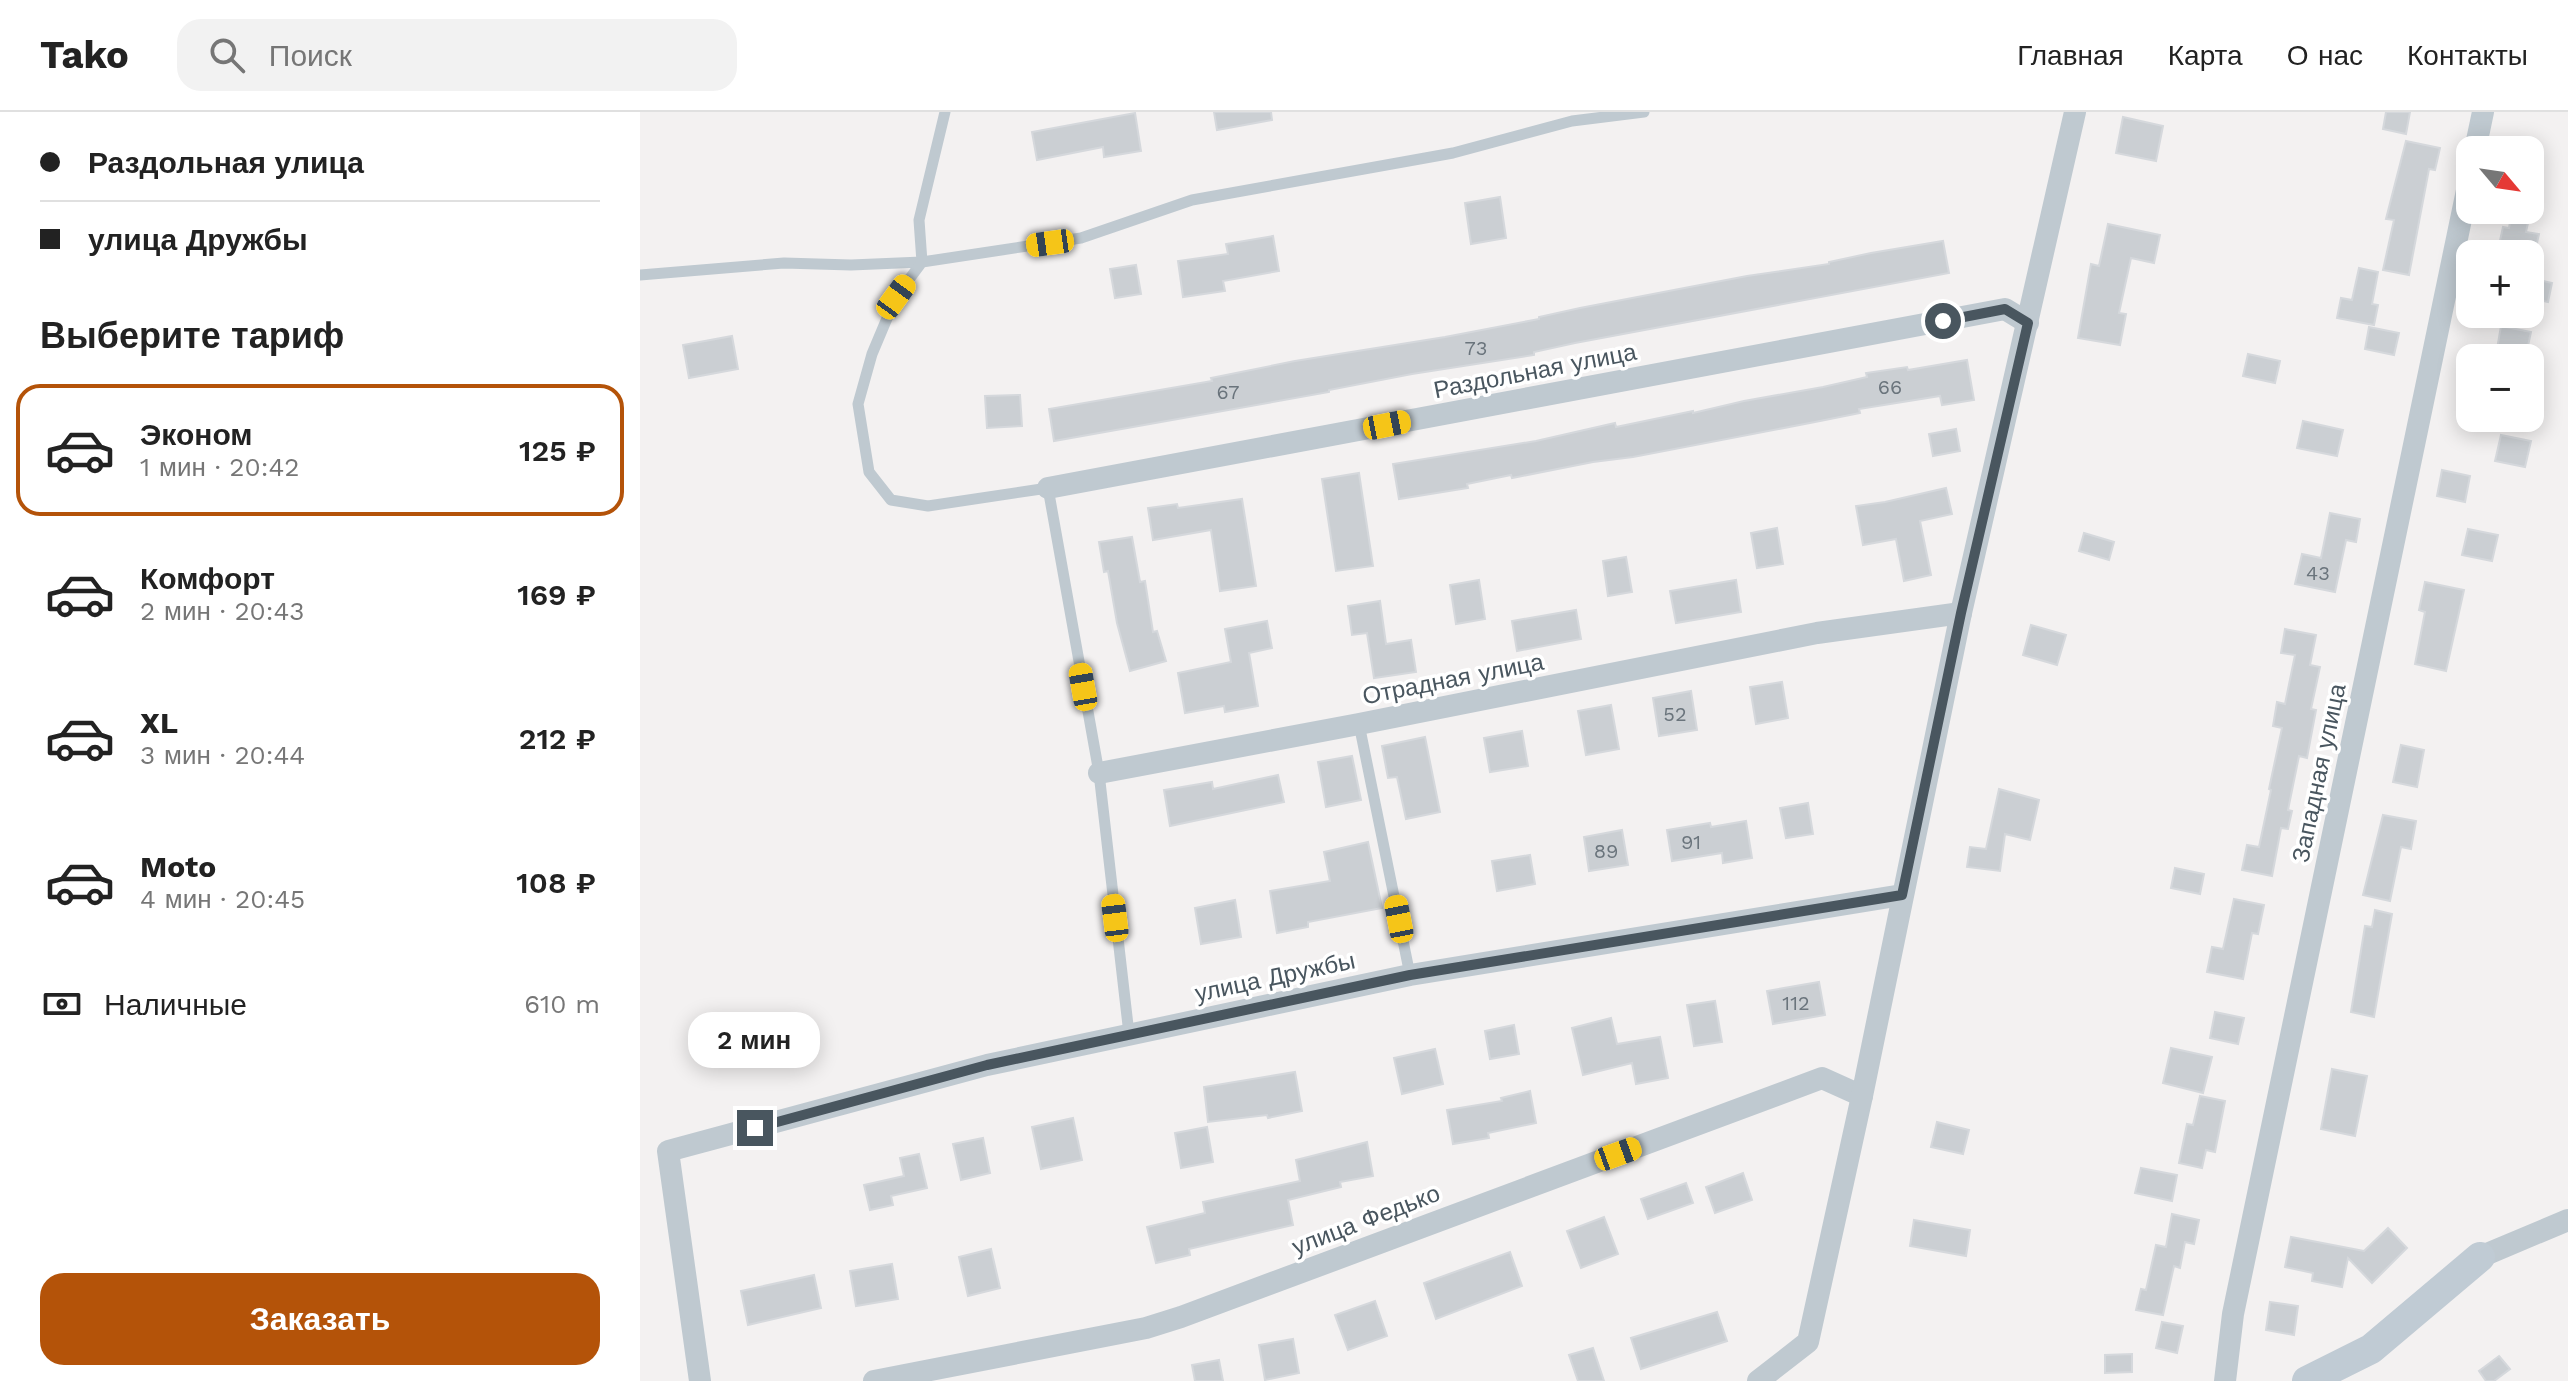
<!DOCTYPE html>
<html lang="ru">
<meta charset="utf-8">
<style>
:root{--surface:#fff;--page:#f2f2f2;--text:#222;--muted:#767676;--line:#e0e0e0;--accent:#b45309}
body{margin:0;font-family:"Work Sans",sans-serif;background:var(--page);color:var(--text);height:100vh;display:flex;flex-direction:column;font-size:30px;white-space:nowrap}
*{box-sizing:border-box;margin:0}
p{font-size:26px;color:var(--muted)}
.icon{flex:none;width:44px;height:44px;fill:none;stroke:currentColor;stroke-width:2;stroke-linecap:round;stroke-linejoin:round}
.map{position:relative;flex:1;overflow:hidden}
.sheet{display:flex;flex-direction:column;background:var(--surface);width:640px}
.sheet>*{flex:none}
.guide{display:grid;align-content:center;height:176px;padding:0 40px;background:var(--surface)}
.needle{width:52px;rotate:119deg}
.tools{position:absolute;left:1816px;top:24px;display:grid;gap:16px}
.tools a{display:grid;place-items:center;width:88px;height:88px;border-radius:16px;background:var(--surface);box-shadow:0 4px 20px #0003;font-size:40px}
.end{position:absolute;width:36px;height:36px;margin:-18px;border:10px solid #49565f;background:#fff;box-shadow:0 0 0 4px #fff}
.from{border-radius:50%}
.bubble{position:absolute;height:56px;border-radius:24px;background:var(--surface);box-shadow:0 4px 20px #0003;font-size:26px;font-weight:600;line-height:56px;text-align:center}
.car{position:absolute;width:24px;height:48px;margin:-24px -12px;border-radius:10px;box-shadow:0 0 6px 2px #0007;background:linear-gradient(#f5c518 24%,#345 0 40%,#f5c518 0 76%,#345 0 86%,#f5c518 0)}
.guide b{display:flex;align-items:center;gap:28px;height:76px;font-size:30px}
.guide b+b{border-top:2px solid var(--line)}
.guide i{width:20px;height:20px;background:var(--text)}
ul{padding:0;list-style:none}
li{display:flex;align-items:center;gap:24px;height:132px;margin:0 16px 12px;padding:0 24px;border:4px solid transparent;border-radius:24px}
li div{flex:1}
li b{display:block;font-size:30px}
li em{font-style:normal;font-weight:600}
li.current{border-color:var(--accent)}
li>.icon{width:72px;height:72px;stroke-width:1.5}
h2{padding:0 40px;font-size:36px;line-height:96px}
.pay{display:flex;align-items:center;gap:20px;height:88px;padding:0 40px;font-size:30px}
.pay p{margin-inline-start:auto}
.button{display:flex;gap:16px;margin-top:auto;padding:16px 40px}
.button a{flex:1;height:92px;border-radius:24px;background:var(--accent);color:#fff;font-size:32px;font-weight:600;line-height:92px;text-align:center}
header{display:flex;align-items:center;gap:48px;box-sizing:border-box;height:112px;padding:0 40px;background:var(--surface);border-bottom:2px solid var(--line)}
header strong{font-size:38px}
nav{display:flex;gap:44px;margin-inline-start:auto;font-size:28px}
.search{width:560px;height:72px;background:var(--page);display:flex;align-items:center;gap:20px;box-sizing:border-box;padding:0 28px;border-radius:24px;color:var(--muted);font-size:30px}
main{display:flex;flex:1;min-height:0}
.map>svg:first-child{display:block}
.building{fill:#cbcfd3;stroke:#d5d8dc;stroke-width:2}
.lines{fill:none;stroke-linecap:round;stroke-linejoin:round}
.lane{stroke:#bfc9d0;stroke-width:11}
.street{stroke:#bfc9d0;stroke-width:22}
.secondary{stroke:#c0cbd4;stroke-width:30}
.route{stroke:#49565f;stroke-width:10}
.labels{text-anchor:middle;dominant-baseline:central;stroke-width:7;stroke-linejoin:round;paint-order:stroke}
.number-label{font-size:20px;fill:#6a747c}
.street-label{font-size:24px;fill:#49565f;stroke:#fff}
</style>
<header>
<strong>Tako</strong>
<div class="search"><svg class="icon" aria-label="search" viewBox="0 0 24 24"><circle cx="10" cy="10" r="6"/><path d="M15 15l6 6"/></svg>Поиск</div>
<nav><a>Главная</a><a>Карта</a><a>О нас</a><a>Контакты</a></nav>
</header>
<main>
<section class="sheet">
<div class="guide">
<b><i class="from"></i>Раздольная улица</b>
<b><i></i>улица Дружбы</b>
</div>
<h2>Выберите тариф</h2>
<ul>
<li class="current"><svg class="icon" aria-label="car" viewBox="0 0 24 24"><path d="M5 17H2v-5l4-1 3-4h7l3 4 3 1v5h-3M9 17h6M6 11h13"/><circle cx="7" cy="17" r="2"/><circle cx="17" cy="17" r="2"/></svg><div><b>Эконом</b><p>1 мин · 20:42</p></div><em>125 ₽</em></li>
<li><svg class="icon" aria-label="car" viewBox="0 0 24 24"><path d="M5 17H2v-5l4-1 3-4h7l3 4 3 1v5h-3M9 17h6M6 11h13"/><circle cx="7" cy="17" r="2"/><circle cx="17" cy="17" r="2"/></svg><div><b>Комфорт</b><p>2 мин · 20:43</p></div><em>169 ₽</em></li>
<li><svg class="icon" aria-label="car" viewBox="0 0 24 24"><path d="M5 17H2v-5l4-1 3-4h7l3 4 3 1v5h-3M9 17h6M6 11h13"/><circle cx="7" cy="17" r="2"/><circle cx="17" cy="17" r="2"/></svg><div><b>XL</b><p>3 мин · 20:44</p></div><em>212 ₽</em></li>
<li><svg class="icon" aria-label="car" viewBox="0 0 24 24"><path d="M5 17H2v-5l4-1 3-4h7l3 4 3 1v5h-3M9 17h6M6 11h13"/><circle cx="7" cy="17" r="2"/><circle cx="17" cy="17" r="2"/></svg><div><b>Moto</b><p>4 мин · 20:45</p></div><em>108 ₽</em></li>
</ul>
<div class="pay"><svg class="icon" aria-label="cash" viewBox="0 0 24 24"><path d="M3 7h18v10H3z"/><circle cx="12" cy="12" r="2"/></svg>Наличные<p>610 m</p></div>
<div class="button"><a>Заказать</a></div>
</section>
<div class="map">
<svg width="1928" height="1269" viewBox="0 0 1928 1269">
<rect width="100%" height="100%" fill="#f3f1f1"/>
<!-- building -->
<g class="building">
<polygon points="574,0 631,0 632,8 577,18"/>
<polygon points="1746,0 1770,0 1766,22 1743,17"/>
<polygon points="495,1 501,39 464,45 463,35 397,48 392,20"/>
<polygon points="1483,5 1523,14 1516,49 1476,41"/>
<polygon points="1766,29 1800,36 1795,58 1789,57 1769,163 1743,158 1754,108 1746,107"/>
<polygon points="860,85 866,126 831,132 825,91"/>
<polygon points="1872,98 1891,98 1886,120 1899,122 1894,145 1890,142 1858,138 1863,115 1869,116"/>
<polygon points="1468,112 1520,123 1514,151 1491,146 1479,201 1486,202 1480,233 1438,226 1451,152 1459,154"/>
<polygon points="633,124 639,159 583,169 585,179 543,185 538,149 588,142 586,132"/>
<polygon points="1303,129 1309,161 935,231 894,240 894,243 772,262 689,278 689,280 414,329 409,297 572,269 571,266 655,249 805,225 899,207 899,205 940,196 1107,164 1189,152 1189,150 1231,141"/>
<polygon points="496,153 501,182 475,186 470,157"/>
<polygon points="1719,156 1738,160 1732,192 1738,193 1734,213 1697,206 1701,186 1712,188"/>
<polygon points="1890,166 1912,171 1908,190 1890,186"/>
<polygon points="1861,214 1891,220 1886,243 1857,237"/>
<polygon points="1729,215 1759,221 1754,243 1725,237"/>
<polygon points="92,224 98,257 49,266 43,233"/>
<polygon points="1608,242 1640,249 1635,271 1603,264"/>
<polygon points="1327,248 1334,288 1302,293 1300,284 1219,297 1220,301 1175,310 993,345 953,350 872,366 871,363 827,372 828,376 759,387 753,352 896,329 975,311 976,315 1053,299 1053,301 1104,289 1183,275 1227,265 1226,261 1267,255 1268,258"/>
<polygon points="380,283 382,314 347,316 345,284"/>
<polygon points="1663,309 1703,318 1697,344 1657,336"/>
<polygon points="1316,317 1320,339 1293,344 1289,322"/>
<polygon points="1861,323 1891,329 1885,355 1855,349"/>
<polygon points="1802,358 1830,364 1825,390 1797,384"/>
<polygon points="719,361 733,454 696,459 682,367"/>
<polygon points="1306,376 1312,402 1280,409 1291,463 1264,469 1256,427 1223,433 1216,394 1245,390"/>
<polygon points="602,387 616,474 580,479 571,418 513,428 508,396 537,392 538,396"/>
<polygon points="1690,401 1720,407 1716,430 1706,428 1695,480 1655,472 1662,442 1681,446"/>
<polygon points="1137,416 1143,452 1117,456 1111,421"/>
<polygon points="1828,417 1858,423 1852,449 1822,443"/>
<polygon points="1444,421 1474,430 1469,448 1439,439"/>
<polygon points="492,425 500,470 505,469 513,520 517,519 526,549 490,559 477,511 468,459 464,460 459,430"/>
<polygon points="986,445 992,480 968,484 963,449"/>
<polygon points="839,468 845,507 816,512 810,473"/>
<polygon points="1096,468 1101,500 1036,511 1030,479"/>
<polygon points="1785,470 1824,478 1806,559 1775,552 1785,500 1779,498"/>
<polygon points="740,489 746,532 771,528 776,560 734,566 727,521 712,523 708,494"/>
<polygon points="936,498 941,527 877,539 872,509"/>
<polygon points="627,509 632,536 609,541 618,594 585,600 584,594 545,601 538,561 591,550 585,517"/>
<polygon points="1391,513 1426,523 1417,553 1383,543"/>
<polygon points="1645,517 1676,523 1670,553 1680,555 1671,597 1676,598 1667,646 1659,644 1648,698 1652,699 1648,717 1641,716 1632,764 1602,758 1607,733 1619,735 1631,678 1629,677 1642,616 1633,614 1637,590 1645,592 1655,543 1641,541"/>
<polygon points="1142,570 1148,606 1116,612 1110,575"/>
<polygon points="1051,579 1057,618 1019,624 1013,586"/>
<polygon points="971,593 979,637 946,643 938,599"/>
<polygon points="882,619 888,654 850,660 844,626"/>
<polygon points="785,625 800,700 766,707 757,665 748,666 742,634"/>
<polygon points="1761,633 1784,638 1777,675 1753,670"/>
<polygon points="712,644 721,688 686,695 678,650"/>
<polygon points="638,663 644,690 530,714 524,678 572,670 573,677"/>
<polygon points="1359,677 1399,688 1390,728 1365,722 1360,759 1327,755 1330,735 1346,737"/>
<polygon points="1168,691 1173,722 1146,726 1140,696"/>
<polygon points="1743,703 1776,709 1771,737 1761,735 1750,789 1723,783"/>
<polygon points="1106,709 1112,746 1083,751 1082,741 1032,749 1027,718 1070,711 1071,715"/>
<polygon points="982,718 988,753 949,759 944,725"/>
<polygon points="728,730 742,796 668,810 668,815 637,821 630,779 690,769 684,740"/>
<polygon points="890,743 895,772 857,779 852,749"/>
<polygon points="1535,756 1564,762 1560,782 1531,776"/>
<polygon points="1594,787 1624,793 1618,822 1612,821 1603,867 1567,860 1572,835 1583,837"/>
<polygon points="595,788 601,825 561,832 555,796"/>
<polygon points="1735,798 1752,802 1734,905 1711,900 1725,814 1732,815"/>
<polygon points="1179,870 1185,903 1133,912 1127,879"/>
<polygon points="1075,889 1082,930 1054,934 1047,893"/>
<polygon points="1575,900 1604,906 1598,932 1570,926"/>
<polygon points="971,906 977,932 1020,925 1028,966 996,972 992,951 943,963 932,916"/>
<polygon points="874,913 879,942 850,947 845,919"/>
<polygon points="1531,936 1572,945 1563,981 1523,971"/>
<polygon points="795,937 803,972 762,982 754,946"/>
<polygon points="1692,957 1727,964 1715,1024 1681,1017"/>
<polygon points="655,960 662,999 628,1006 627,1003 568,1010 564,975"/>
<polygon points="890,979 896,1011 848,1021 849,1026 813,1032 807,998 862,989 861,986"/>
<polygon points="1560,984 1585,989 1575,1040 1566,1038 1562,1056 1539,1051 1547,1012 1553,1013"/>
<polygon points="433,1006 442,1048 401,1057 392,1015"/>
<polygon points="1297,1010 1329,1018 1323,1042 1291,1035"/>
<polygon points="567,1015 573,1050 541,1056 535,1021"/>
<polygon points="343,1026 350,1061 321,1068 313,1032"/>
<polygon points="727,1030 733,1064 700,1070 701,1075 648,1088 653,1113 549,1137 550,1143 516,1151 507,1115 565,1101 563,1090 660,1069 656,1048"/>
<polygon points="279,1042 287,1076 251,1084 253,1093 230,1098 224,1073 264,1064 260,1046"/>
<polygon points="1501,1056 1537,1063 1532,1089 1495,1081"/>
<polygon points="1103,1061 1112,1088 1075,1101 1066,1075"/>
<polygon points="1046,1071 1053,1091 1008,1107 1001,1087"/>
<polygon points="1532,1102 1559,1108 1554,1132 1545,1130 1540,1156 1534,1154 1523,1203 1496,1198 1501,1177 1506,1178 1516,1133 1526,1135"/>
<polygon points="964,1105 978,1142 941,1156 927,1119"/>
<polygon points="1274,1108 1330,1118 1326,1144 1270,1134"/>
<polygon points="1748,1116 1767,1136 1732,1171 1708,1146 1702,1175 1672,1169 1673,1161 1645,1155 1651,1125 1724,1139"/>
<polygon points="351,1137 360,1176 328,1184 319,1145"/>
<polygon points="870,1140 882,1174 796,1207 784,1171"/>
<polygon points="252,1152 258,1187 216,1194 210,1159"/>
<polygon points="174,1163 181,1196 108,1213 101,1179"/>
<polygon points="735,1189 747,1224 708,1238 695,1203"/>
<polygon points="1630,1190 1658,1194 1654,1223 1626,1218"/>
<polygon points="1077,1200 1087,1229 1001,1257 991,1226"/>
<polygon points="1522,1210 1543,1214 1537,1241 1516,1236"/>
<polygon points="653,1227 659,1261 625,1268 619,1233"/>
<polygon points="953,1236 964,1269 938,1269 929,1243"/>
<polygon points="1492,1242 1492,1260 1465,1261 1465,1243"/>
<polygon points="1859,1244 1870,1257 1854,1269 1846,1269 1839,1259"/>
<polygon points="579,1248 583,1269 555,1269 552,1253"/>
</g>
<g class="lines">
<!-- lane -->
<g class="lane">
<polyline points="0,163 144,151 211,153 282,150 279,108 305,0"/>
<polyline points="719,612 770,863"/>
<polyline points="489,922 459,661 408,376 288,394 251,388 229,360 218,292 232,242 256,185 282,150 441,126 552,88 813,41 932,9 1004,0"/>
</g>
<!-- street -->
<g class="street">
<polyline points="1835,38 1843,0"/>
<polyline points="408,376 1365,197 1388,211"/>
<polyline points="459,661 719,612 1177,521 1321,501"/>
<polyline points="1840,1145 1928,1108"/>
<polyline points="60,1269 28,1039 347,953 770,863 1262,783"/>
<polyline points="234,1269 506,1216 541,1205 1182,966 1222,984"/>
<polyline points="1118,1269 1168,1230 1222,984 1321,501 1435,0"/>
<polyline points="1585,1269 1593,1202 1830,64"/>
</g>
<!-- secondary -->
<polyline class="secondary" points="1667,1269 1731,1237 1840,1145"/>
</g>
<g class="lines">
<!-- route -->
<polyline class="route" points="115,1016 347,953 770,863 1262,783 1321,501 1388,211 1365,197 1303,209"/>
</g>
<g class="labels">
<!-- number labels -->
<g class="number-label">
<text x="836" y="236">73</text>
<text x="1250" y="275">66</text>
<text x="588" y="280">67</text>
<text x="1678" y="461">43</text>
<text x="1035" y="602">52</text>
<text x="1051" y="730">91</text>
<text x="966" y="739">89</text>
<text x="1156" y="891">112</text>
</g>
<!-- street labels -->
<g class="street-label">
<text transform="translate(895 259) rotate(-11)">Раздольная улица</text>
<text transform="translate(813 567) rotate(-11)">Отрадная улица</text>
<text transform="translate(1679 661) rotate(-78)">Западная улица</text>
<text transform="translate(635 865) rotate(-12)">улица Дружбы</text>
<text transform="translate(726 1108) rotate(-21)">улица Федько</text>
</g>
</g>
</svg>
<div class="tools">
<a><svg class="needle" viewBox="-14 -14 28 28"><path d="M0-13l5 13h-10z" fill="#e53935"/><path d="M0 13l5-13h-10z" fill="#767676"/></svg></a>
<a>+</a>
<a>−</a>
</div>
<i class="end from" style="left:1303px;top:209px"></i>
<i class="end" style="left:115px;top:1016px"></i>
<div class="bubble" style="left:48px;top:900px;width:132px">2 мин</div>
<i class="car" style="left:410px;top:131px;rotate:262deg"></i>
<i class="car" style="left:256px;top:185px;rotate:36deg"></i>
<i class="car" style="left:747px;top:313px;rotate:79deg"></i>
<i class="car" style="left:443px;top:575px;rotate:350deg"></i>
<i class="car" style="left:475px;top:806px;rotate:353deg"></i>
<i class="car" style="left:759px;top:807px;rotate:349deg"></i>
<i class="car" style="left:978px;top:1042px;rotate:70deg"></i>
</div>
</main>
